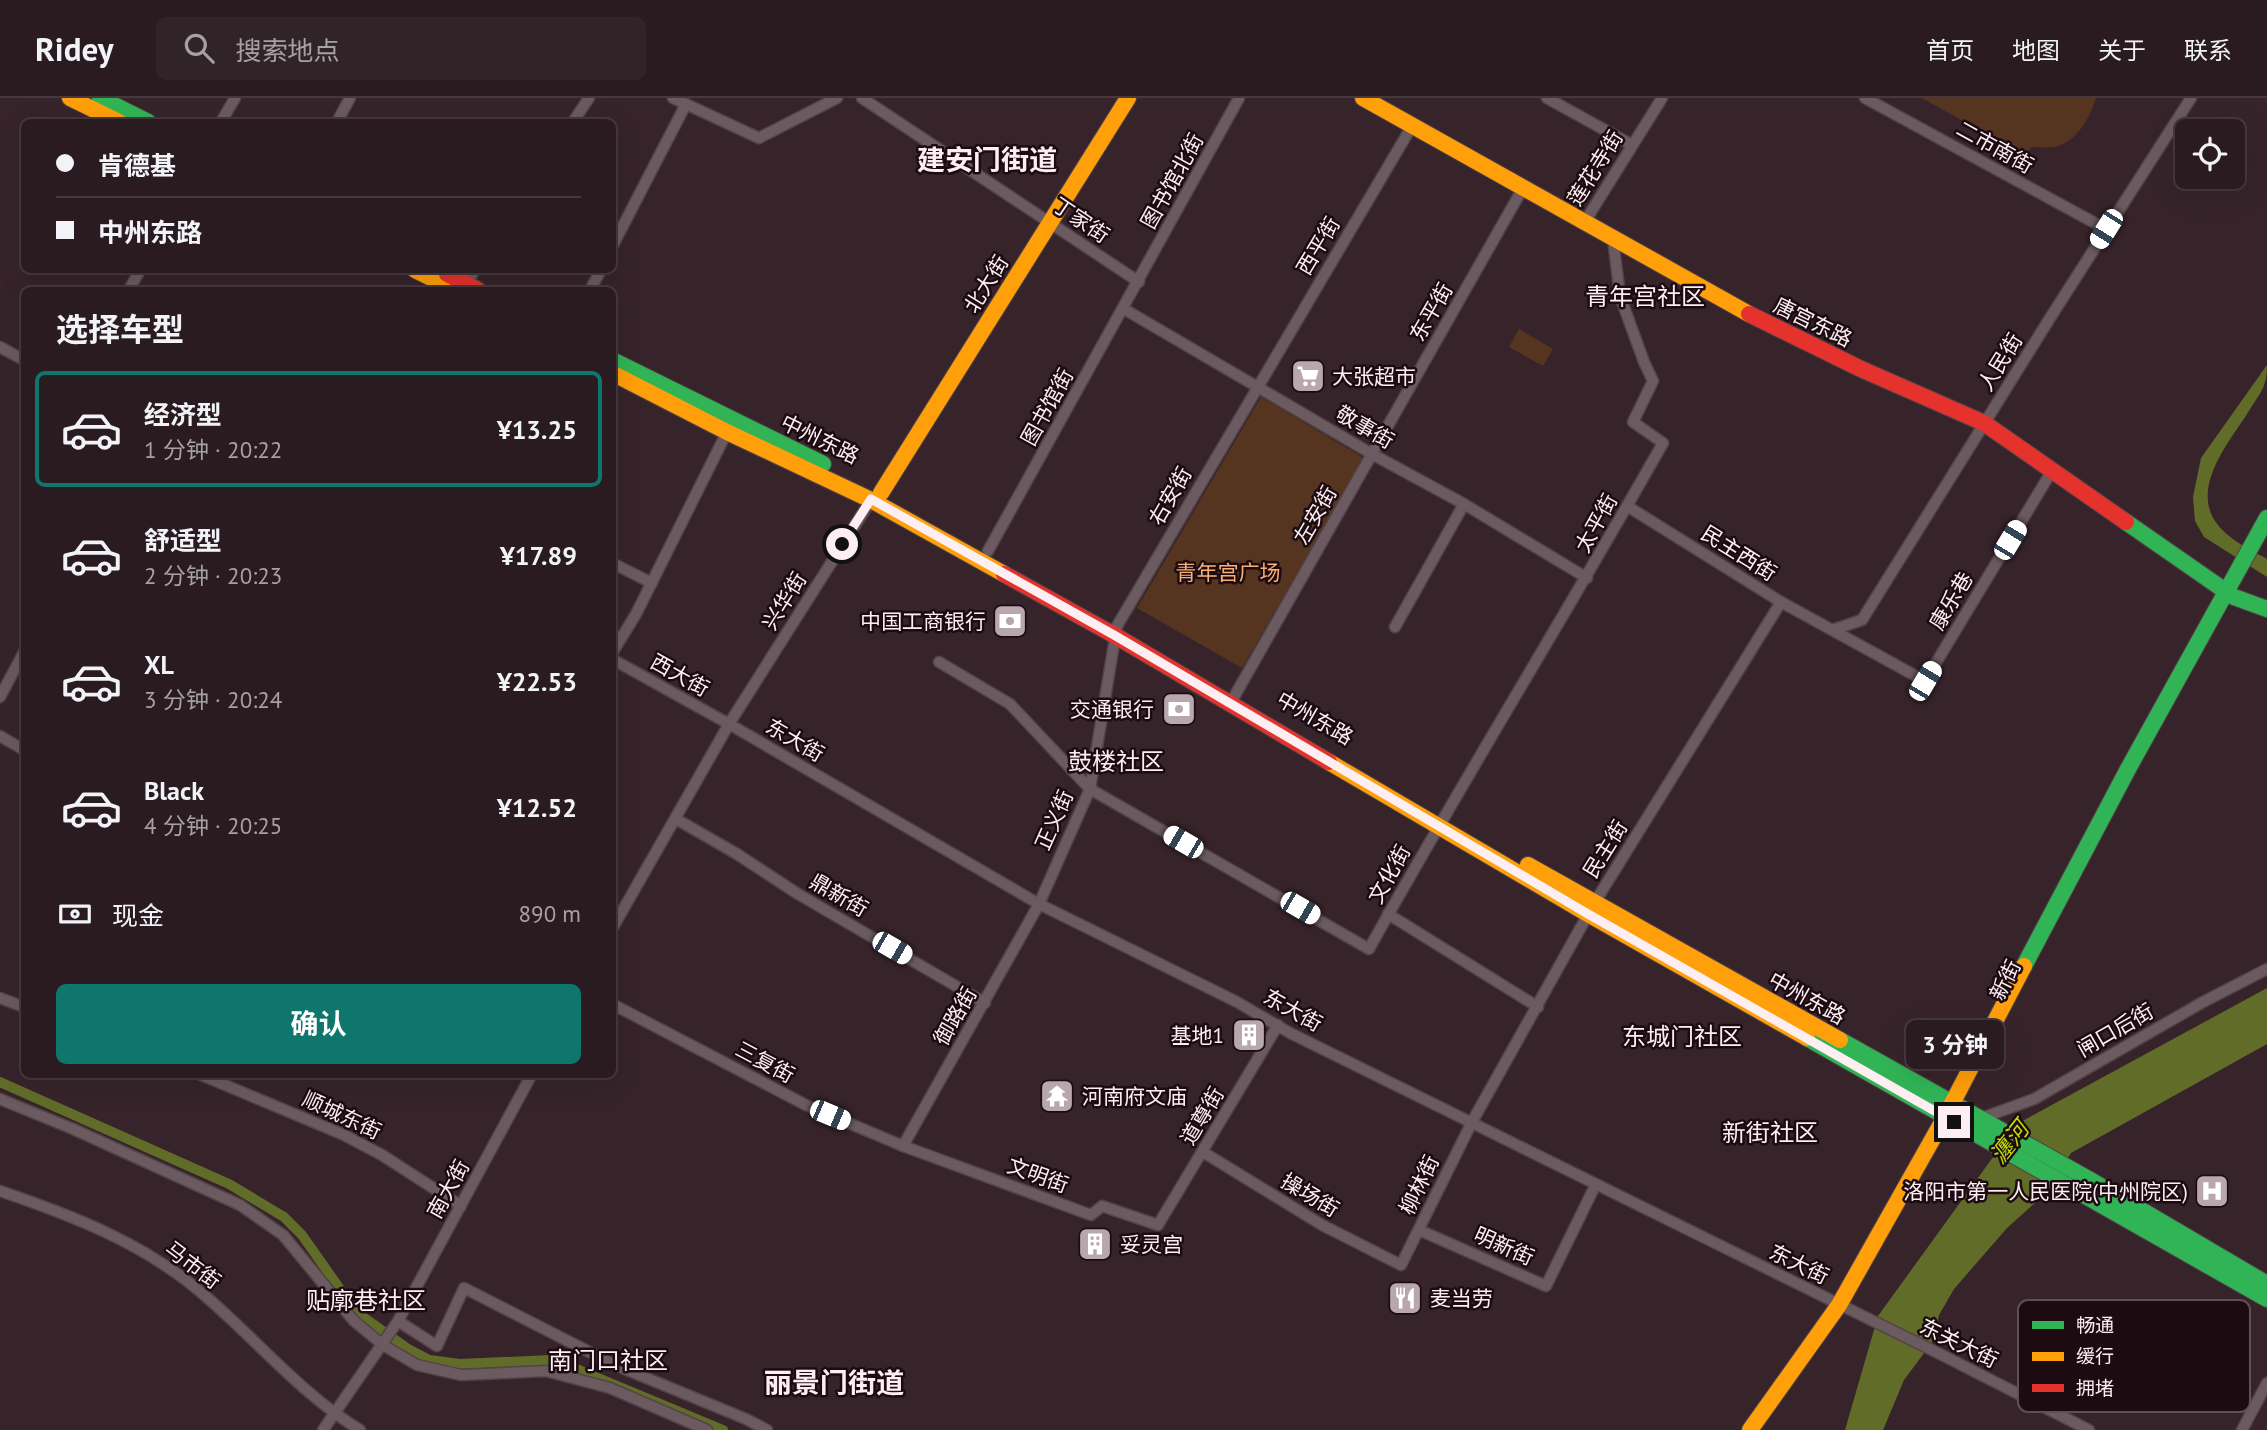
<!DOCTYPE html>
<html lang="zh">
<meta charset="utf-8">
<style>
:root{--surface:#291b20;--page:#312429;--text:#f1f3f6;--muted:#a5a1a5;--line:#45393e;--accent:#0f766e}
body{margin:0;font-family:"PT Sans","Noto Sans SC",sans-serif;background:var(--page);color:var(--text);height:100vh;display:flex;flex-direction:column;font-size:26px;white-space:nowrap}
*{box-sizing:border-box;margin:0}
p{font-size:23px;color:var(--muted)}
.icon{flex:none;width:38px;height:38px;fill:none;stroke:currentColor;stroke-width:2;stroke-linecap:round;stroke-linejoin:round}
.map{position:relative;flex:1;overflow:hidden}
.panel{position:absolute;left:21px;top:189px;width:595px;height:791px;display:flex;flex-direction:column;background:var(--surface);border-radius:10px;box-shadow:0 7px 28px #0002,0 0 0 2px var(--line)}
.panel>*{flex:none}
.top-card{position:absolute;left:21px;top:21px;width:595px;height:154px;border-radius:10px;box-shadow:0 7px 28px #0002,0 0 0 2px var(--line);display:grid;align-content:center;height:154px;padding:0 35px;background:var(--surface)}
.controls{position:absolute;left:2175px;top:21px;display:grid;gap:14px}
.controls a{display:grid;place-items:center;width:70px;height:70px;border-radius:10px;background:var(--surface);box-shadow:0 7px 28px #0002,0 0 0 2px var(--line);font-size:35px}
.end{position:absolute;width:32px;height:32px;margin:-16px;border:9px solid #fdeef2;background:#111;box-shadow:0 0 0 4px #111}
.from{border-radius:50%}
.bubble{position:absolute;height:49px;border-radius:10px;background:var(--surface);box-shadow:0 7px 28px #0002,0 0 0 2px var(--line);font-size:23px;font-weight:700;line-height:49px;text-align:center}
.car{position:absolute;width:21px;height:42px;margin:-21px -10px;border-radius:9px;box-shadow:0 0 5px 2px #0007;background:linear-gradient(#fff 24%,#345 0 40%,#fff 0 76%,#345 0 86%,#fff 0)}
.top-card b{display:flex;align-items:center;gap:24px;height:66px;font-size:26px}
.top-card b+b{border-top:2px solid var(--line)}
.top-card i{width:18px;height:18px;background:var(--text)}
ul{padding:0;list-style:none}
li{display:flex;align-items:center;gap:21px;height:116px;margin:0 14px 10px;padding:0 21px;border:4px solid transparent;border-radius:10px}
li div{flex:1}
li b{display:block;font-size:26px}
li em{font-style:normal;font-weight:700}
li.active{border-color:var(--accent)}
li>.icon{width:63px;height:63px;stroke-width:1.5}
h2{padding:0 35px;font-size:32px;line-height:84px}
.pay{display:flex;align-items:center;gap:18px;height:77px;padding:0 35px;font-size:26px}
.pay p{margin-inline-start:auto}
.primary-button{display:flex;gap:14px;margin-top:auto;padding:14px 35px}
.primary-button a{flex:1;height:80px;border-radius:10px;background:var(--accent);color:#fff;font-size:28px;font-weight:700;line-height:80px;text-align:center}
header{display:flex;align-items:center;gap:42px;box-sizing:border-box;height:98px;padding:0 35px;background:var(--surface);border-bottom:2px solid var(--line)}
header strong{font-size:33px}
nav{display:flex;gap:38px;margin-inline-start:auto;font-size:24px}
.search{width:490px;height:63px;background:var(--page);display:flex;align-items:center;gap:18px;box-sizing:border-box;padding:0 24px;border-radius:10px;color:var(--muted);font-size:26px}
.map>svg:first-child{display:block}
.green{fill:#55351f}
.water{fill:#626c29}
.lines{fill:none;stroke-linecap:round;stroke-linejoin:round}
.canal{stroke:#626c29;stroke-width:10}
.street-casing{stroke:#524348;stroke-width:13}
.fast-casing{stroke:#524348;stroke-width:18}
.slow-casing{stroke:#524348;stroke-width:18}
.jam-casing{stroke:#524348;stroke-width:18}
.street{stroke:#6b5b61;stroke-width:10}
.fast{stroke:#30b455;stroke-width:16}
.slow{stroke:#ff9f0a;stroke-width:16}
.jam{stroke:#e5322d;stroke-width:16}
.route{stroke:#fdeef2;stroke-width:9}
.labels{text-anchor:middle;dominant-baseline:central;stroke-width:5;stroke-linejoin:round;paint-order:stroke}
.street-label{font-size:21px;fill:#fdeef2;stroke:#1c0c12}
.poi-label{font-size:21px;fill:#fdeef2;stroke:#1c0c12;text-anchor:start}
.park-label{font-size:21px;fill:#fbaf74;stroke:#1c0c12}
.water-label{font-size:23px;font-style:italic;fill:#c1db06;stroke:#1c0c12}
.quarter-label{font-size:24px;fill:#fdeef2;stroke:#1c0c12}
.district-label{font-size:28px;font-weight:bold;fill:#fdeef2;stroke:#1c0c12}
.key{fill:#1c0c12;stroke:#605055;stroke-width:2}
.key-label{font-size:19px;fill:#fdeef2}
</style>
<header>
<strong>Ridey</strong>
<div class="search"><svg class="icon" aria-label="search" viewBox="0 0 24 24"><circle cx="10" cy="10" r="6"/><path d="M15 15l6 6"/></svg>搜索地点</div>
<nav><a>首页</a><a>地图</a><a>关于</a><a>联系</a></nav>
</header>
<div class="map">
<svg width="2267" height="1332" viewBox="0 0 2267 1332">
<rect width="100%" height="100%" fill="#37242b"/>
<!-- green -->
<g class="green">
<path d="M 1922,0 L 2096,0 C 2090,20 2076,45 2054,49 C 2047,50 2038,49 2031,49 L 2025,58 Z"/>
<polygon points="1519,231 1553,251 1543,268 1509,249"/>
<polygon points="1261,299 1364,360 1242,570 1137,510"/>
</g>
<!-- water -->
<g class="water">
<path d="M 2267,267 C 2267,291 2259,296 2247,316 C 2229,344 2192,388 2215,423 C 2227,441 2249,451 2267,461 L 2267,479 L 2204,439 L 2195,423 L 2193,399 L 2201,360 Z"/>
<polygon points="2267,890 2267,946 2071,1055 2048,1093 2007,1130 1954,1191 1939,1217 1933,1243 1904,1282 1883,1332 1845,1332 1878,1218 2017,1026"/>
</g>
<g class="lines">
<!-- canal -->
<polyline class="canal" points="0,984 229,1086 284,1119 302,1137 356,1214 408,1251 429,1262 460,1266 551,1262 579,1272 723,1332"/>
<!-- street casing -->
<g class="street-casing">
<g id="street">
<polyline points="673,0 759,40 837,0"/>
<polyline points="862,0 1139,184"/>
<polyline points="1547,0 1632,47"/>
<polyline points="1865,0 2106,131"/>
<polyline points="221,24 235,0"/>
<polyline points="337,24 350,0"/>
<polyline points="573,24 589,0"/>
<polyline points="1584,125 1662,0"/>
<polyline points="612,149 686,6"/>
<polyline points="463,190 475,172"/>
<polyline points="129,192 140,172"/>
<polyline points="590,192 601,172"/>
<polyline points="1124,211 1372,356 1464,406 1587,480"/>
<polyline points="0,249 24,262"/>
<polyline points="1627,408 1781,504 1925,583 2053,371"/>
<polyline points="988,453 1239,0"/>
<polyline points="612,465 652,485"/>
<polyline points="1395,529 1464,406"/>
<polyline points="1832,532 1862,522 2050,220 2191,0"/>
<polyline points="612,555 636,516 727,334"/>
<polyline points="612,561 729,626 1039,806 1237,904 1290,935 1940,1256 2089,1332"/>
<path d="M 939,564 L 1010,606 L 1090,691 L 1369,851 C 1464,680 1567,515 1663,345 L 1633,324 L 1653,283 L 1644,264 L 1620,198 L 1613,141"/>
<polyline points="0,599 24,554"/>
<polyline points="1230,606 1523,90"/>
<polyline points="0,638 24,652"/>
<polyline points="676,721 737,756 798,796 985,905"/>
<polyline points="1388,816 1538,909"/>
<polyline points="612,831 729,626 871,402"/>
<polyline points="0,900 24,909"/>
<polyline points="612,906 806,1007 903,1048 1091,1117 1102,1108 1158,1127 1278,927"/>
<polyline points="199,976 344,1037 382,1057 461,1108"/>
<polyline points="0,1001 73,1031 240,1107 283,1137 354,1223 383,1247 417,1267 461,1277 546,1273 610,1290 707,1332"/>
<polyline points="1979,1021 2034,1001 2203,904 2267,871"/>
<polyline points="903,1048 1039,806 1090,691 1117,528 1412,28"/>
<polyline points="1203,1054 1322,1127 1401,1167 1472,1024 1595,804 1781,504"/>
<path d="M 0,1093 C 73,1118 144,1145 203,1196 C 256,1241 301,1296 360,1332"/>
<polyline points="1419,1132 1546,1188 1596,1086"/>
<polyline points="398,1223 437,1248 464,1190 615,1267 746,1321 767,1332"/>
<polyline points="323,1332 398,1223 532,976"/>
<polyline points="2242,1332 2267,1285"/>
</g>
</g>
<!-- fast casing -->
<g class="fast-casing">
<g id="fast">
<polyline points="100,0 148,24"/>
<polyline points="612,262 823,366"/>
<polyline points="2126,424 2234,499 2267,511"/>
<polyline points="2024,868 2128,671 2267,420"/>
<polyline points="1807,940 2267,1201"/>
<polyline points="1840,942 2092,1083 2267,1186"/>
</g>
</g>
<!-- slow casing -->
<g class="slow-casing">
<g id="slow">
<polyline points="70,0 119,24"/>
<polyline points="1363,0 1749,216"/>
<polyline points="415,172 456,192"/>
<polyline points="612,275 727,334 871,402 1004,476"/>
<polyline points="881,395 1128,0"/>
<polyline points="1329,664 1588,816 1807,940"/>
<polyline points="1528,767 1840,942"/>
<polyline points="1750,1332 1839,1207 1945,1019 2024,868"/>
</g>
</g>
<!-- jam casing -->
<g class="jam-casing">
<g id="jam">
<polyline points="447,176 478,192"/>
<polyline points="1749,216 1861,271 1984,325 2126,424"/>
<polyline points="1004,476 1114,537 1329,664"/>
</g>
</g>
<!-- street -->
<use href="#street" class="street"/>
<!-- fast -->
<use href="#fast" class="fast"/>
<!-- slow -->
<use href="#slow" class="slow"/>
<!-- jam -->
<use href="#jam" class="jam"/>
</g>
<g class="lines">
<!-- route -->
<polyline class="route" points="842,446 871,401 1114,537 1588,816 1954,1024"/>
</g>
<!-- icons -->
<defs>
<g id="supermarket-square" transform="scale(1.75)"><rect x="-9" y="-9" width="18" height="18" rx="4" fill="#b8a7ac" stroke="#1c0c12"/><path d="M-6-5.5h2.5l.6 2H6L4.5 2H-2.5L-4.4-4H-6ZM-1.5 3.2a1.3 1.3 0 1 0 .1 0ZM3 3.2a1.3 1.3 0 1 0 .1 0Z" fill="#fff"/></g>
<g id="bank-square" transform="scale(1.75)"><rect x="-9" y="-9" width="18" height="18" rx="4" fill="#b8a7ac" stroke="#1c0c12"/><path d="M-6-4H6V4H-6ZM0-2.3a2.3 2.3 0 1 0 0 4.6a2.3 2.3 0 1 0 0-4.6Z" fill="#fff"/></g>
<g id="building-square" transform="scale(1.75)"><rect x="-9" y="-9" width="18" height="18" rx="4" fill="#b8a7ac" stroke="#1c0c12"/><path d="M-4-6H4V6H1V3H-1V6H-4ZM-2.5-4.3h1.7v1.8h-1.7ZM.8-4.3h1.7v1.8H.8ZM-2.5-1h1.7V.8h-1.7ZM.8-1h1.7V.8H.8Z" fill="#fff"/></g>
<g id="temple-square" transform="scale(1.75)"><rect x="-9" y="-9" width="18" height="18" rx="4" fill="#b8a7ac" stroke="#1c0c12"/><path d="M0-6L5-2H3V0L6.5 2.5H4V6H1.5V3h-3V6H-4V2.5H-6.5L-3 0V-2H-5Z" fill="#fff"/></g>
<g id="hospital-square" transform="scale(1.75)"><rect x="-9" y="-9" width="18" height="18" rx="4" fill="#b8a7ac" stroke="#1c0c12"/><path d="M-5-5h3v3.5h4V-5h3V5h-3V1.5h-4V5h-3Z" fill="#fff"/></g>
<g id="restaurant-square" transform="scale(1.75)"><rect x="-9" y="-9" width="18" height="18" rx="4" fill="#b8a7ac" stroke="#1c0c12"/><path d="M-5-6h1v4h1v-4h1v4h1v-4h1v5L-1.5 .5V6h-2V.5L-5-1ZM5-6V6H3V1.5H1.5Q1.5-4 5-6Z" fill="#fff"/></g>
</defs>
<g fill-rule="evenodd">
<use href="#supermarket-square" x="1308" y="278"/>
<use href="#bank-square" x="1010" y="523"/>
<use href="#bank-square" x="1179" y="611"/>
<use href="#building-square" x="1249" y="937"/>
<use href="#temple-square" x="1057" y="998"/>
<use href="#hospital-square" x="2212" y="1093"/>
<use href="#building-square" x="1095" y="1146"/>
<use href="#restaurant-square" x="1405" y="1200"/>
</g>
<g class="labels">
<!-- street labels -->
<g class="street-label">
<text transform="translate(1995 49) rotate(29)">二市南街</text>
<text transform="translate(1595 70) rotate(-58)">莲花寺街</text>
<text transform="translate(1172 83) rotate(-61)">图书馆北街</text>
<text transform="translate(1081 122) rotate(34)">丁家街</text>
<text transform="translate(1318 148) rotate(-59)">西平街</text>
<text transform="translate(986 186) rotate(-58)">北大街</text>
<text transform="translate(1431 214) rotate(-60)">东平街</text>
<text transform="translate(1813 224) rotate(26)">唐宫东路</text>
<text transform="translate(2000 264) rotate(-58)">人民街</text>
<text transform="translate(1047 309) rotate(-61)">图书馆街</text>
<text transform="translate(1365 329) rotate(30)">敬事街</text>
<text transform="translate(820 341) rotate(26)">中州东路</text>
<text transform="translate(1170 398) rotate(-60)">右安街</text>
<text transform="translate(1315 417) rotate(-60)">左安街</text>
<text transform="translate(1596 425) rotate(-61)">太平街</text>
<text transform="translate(1739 455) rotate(32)">民主西街</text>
<text transform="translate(784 503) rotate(-58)">兴华街</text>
<text transform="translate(1951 503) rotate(-59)">康乐巷</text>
<text transform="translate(680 577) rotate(29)">西大街</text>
<text transform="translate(1315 620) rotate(30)">中州东路</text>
<text transform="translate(795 642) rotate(30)">东大街</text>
<text transform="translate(1054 722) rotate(-66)">正义街</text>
<text transform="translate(1605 751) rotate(-58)">民主街</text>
<text transform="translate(1389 776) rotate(-61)">文化街</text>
<text transform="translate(839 797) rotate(30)">鼎新街</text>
<text transform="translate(2005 882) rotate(-63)">新街</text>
<text transform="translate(1807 900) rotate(29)">中州东路</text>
<text transform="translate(1293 912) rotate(29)">东大街</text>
<text transform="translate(955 918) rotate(-60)">御路街</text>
<text transform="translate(2115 932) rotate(-30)">闸口后街</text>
<text transform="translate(765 964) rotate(28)">三复街</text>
<text transform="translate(342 1017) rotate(25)">顺城东街</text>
<text transform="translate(1202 1018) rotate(-59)">道尊街</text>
<text transform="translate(1038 1077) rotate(20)">文明街</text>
<text transform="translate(1419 1087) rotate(-64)">柳林街</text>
<text transform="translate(448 1091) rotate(-61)">南大街</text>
<text transform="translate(1310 1097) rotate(31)">操场街</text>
<text transform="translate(1504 1148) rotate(24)">明新街</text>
<text transform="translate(1799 1166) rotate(26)">东大街</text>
<text transform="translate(193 1167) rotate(37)">马市街</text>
<text transform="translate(1959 1245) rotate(26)">东关大街</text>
</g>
<!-- poi labels -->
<g class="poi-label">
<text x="1332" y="278">大张超市</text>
<text x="986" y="523" text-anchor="end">中国工商银行</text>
<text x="1154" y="611" text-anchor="end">交通银行</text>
<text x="1224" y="937" text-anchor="end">基地1</text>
<text x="1082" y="998">河南府文庙</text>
<text x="2188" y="1093" text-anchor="end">洛阳市第一人民医院(中州院区)</text>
<text x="1120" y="1146">妥灵宫</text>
<text x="1430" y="1200">麦当劳</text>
</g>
<!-- park labels -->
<g class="park-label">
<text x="1228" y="474">青年宫广场</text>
</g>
<!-- water labels -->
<g class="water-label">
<text transform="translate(2009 1044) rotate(-52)">瀍河</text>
</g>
<!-- quarter labels -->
<g class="quarter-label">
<text x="1645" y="198">青年宫社区</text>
<text x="1116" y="663">鼓楼社区</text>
<text x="1682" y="938">东城门社区</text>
<text x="1770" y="1034">新街社区</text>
<text x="366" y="1202">贴廓巷社区</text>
<text x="608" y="1262">南门口社区</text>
</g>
<!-- district labels -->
<g class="district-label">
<text x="987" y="61">建安门街道</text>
<text x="834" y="1284">丽景门街道</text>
</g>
</g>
<!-- legend -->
<rect x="2018" y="1202" width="232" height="112" rx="10" class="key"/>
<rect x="2032" y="1223" width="32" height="8" fill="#30b455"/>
<rect x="2032" y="1254" width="32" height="9" fill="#ff9f0a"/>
<rect x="2032" y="1286" width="32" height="8" fill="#e5322d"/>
<g class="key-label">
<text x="2076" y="1234">畅通</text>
<text x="2076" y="1265">缓行</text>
<text x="2076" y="1297">拥堵</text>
</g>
</svg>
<div class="controls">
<a><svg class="icon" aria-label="locate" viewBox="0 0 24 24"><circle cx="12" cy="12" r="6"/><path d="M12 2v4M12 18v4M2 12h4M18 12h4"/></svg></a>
</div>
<i class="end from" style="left:842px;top:446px"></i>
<i class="end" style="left:1954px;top:1024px"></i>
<div class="bubble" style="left:1906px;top:922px;width:98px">3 分钟</div>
<i class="car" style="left:2106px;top:131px;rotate:212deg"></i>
<i class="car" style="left:2010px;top:442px;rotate:31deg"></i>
<i class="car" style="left:1925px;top:583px;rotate:31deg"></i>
<i class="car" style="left:1183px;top:744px;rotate:300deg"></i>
<i class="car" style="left:1300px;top:810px;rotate:120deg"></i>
<i class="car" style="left:892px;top:850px;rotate:120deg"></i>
<i class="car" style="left:830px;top:1017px;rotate:113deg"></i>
<div class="top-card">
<b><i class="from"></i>肯德基</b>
<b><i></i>中州东路</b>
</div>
<section class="panel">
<h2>选择车型</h2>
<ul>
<li class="active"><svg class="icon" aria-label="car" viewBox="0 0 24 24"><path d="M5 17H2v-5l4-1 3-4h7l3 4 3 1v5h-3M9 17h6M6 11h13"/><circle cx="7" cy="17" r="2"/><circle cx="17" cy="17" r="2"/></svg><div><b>经济型</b><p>1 分钟 · 20:22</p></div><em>¥13.25</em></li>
<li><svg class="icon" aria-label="car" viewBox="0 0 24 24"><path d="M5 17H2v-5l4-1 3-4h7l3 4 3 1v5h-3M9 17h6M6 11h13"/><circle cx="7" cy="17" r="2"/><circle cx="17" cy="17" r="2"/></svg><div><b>舒适型</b><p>2 分钟 · 20:23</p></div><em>¥17.89</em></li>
<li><svg class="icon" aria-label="car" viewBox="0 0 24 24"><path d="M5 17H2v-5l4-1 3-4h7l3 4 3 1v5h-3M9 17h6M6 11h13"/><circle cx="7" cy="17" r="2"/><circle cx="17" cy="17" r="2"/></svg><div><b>XL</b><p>3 分钟 · 20:24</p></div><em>¥22.53</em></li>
<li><svg class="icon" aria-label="car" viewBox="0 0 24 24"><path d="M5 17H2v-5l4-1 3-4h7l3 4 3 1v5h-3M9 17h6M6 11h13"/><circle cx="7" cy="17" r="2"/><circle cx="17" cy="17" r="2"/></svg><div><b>Black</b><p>4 分钟 · 20:25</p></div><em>¥12.52</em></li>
</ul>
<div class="pay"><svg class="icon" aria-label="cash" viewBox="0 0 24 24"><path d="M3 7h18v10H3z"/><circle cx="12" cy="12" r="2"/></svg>现金<p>890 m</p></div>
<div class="primary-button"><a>确认</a></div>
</section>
</div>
